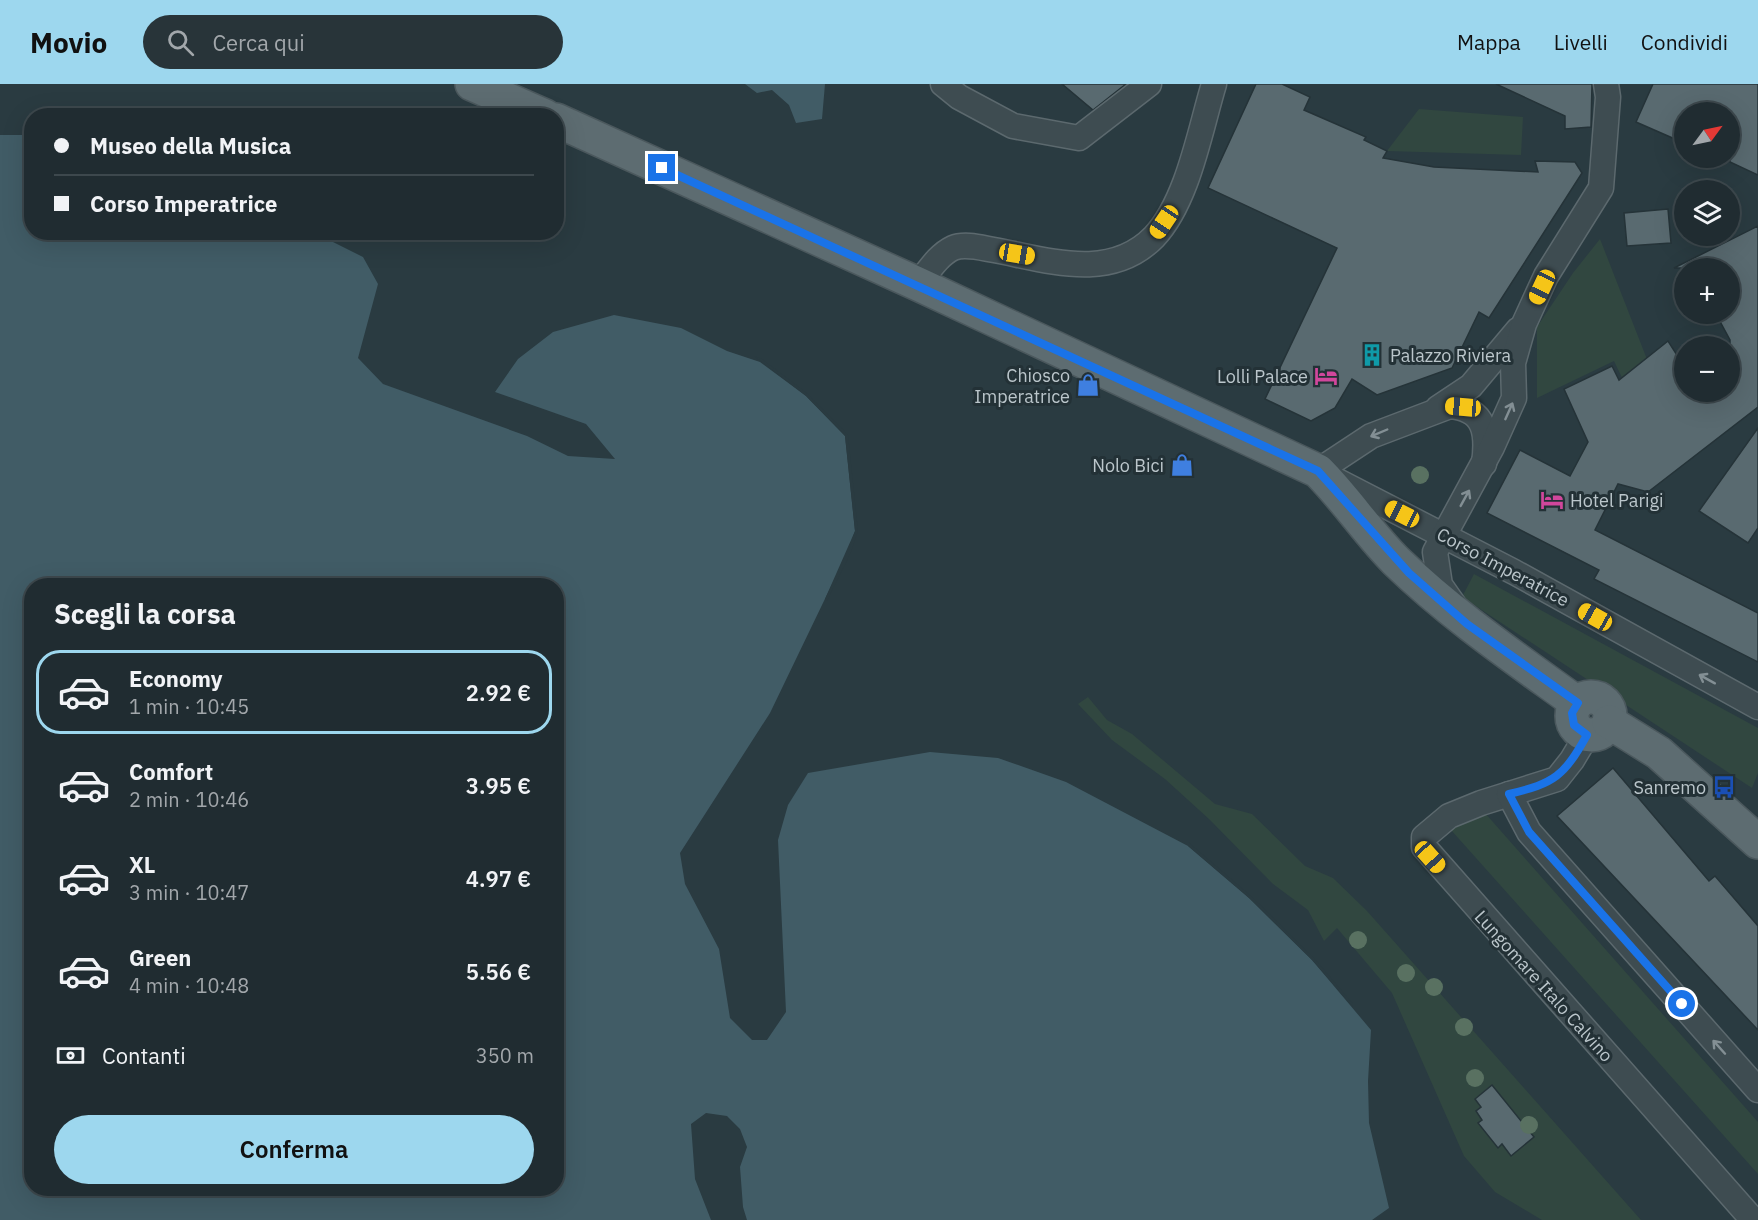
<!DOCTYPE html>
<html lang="it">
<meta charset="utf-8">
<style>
:root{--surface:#202c31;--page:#283439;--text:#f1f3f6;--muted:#a2a7ab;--line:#3d484d;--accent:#9dd7ee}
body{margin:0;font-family:"IBM Plex Sans",sans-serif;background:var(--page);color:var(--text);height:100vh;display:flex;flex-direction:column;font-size:22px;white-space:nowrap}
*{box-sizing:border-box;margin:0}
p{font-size:20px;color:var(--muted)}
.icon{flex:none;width:33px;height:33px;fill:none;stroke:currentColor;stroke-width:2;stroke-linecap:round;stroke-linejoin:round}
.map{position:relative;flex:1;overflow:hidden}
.side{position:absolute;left:24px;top:494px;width:540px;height:618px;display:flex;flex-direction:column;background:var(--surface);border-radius:24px;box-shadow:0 6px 24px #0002,0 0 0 2px var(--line)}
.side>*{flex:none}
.hud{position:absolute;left:24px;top:24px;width:540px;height:132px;border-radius:24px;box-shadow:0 6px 24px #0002,0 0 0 2px var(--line);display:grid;align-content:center;height:132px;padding:0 30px;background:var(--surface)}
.needle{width:39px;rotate:57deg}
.buttons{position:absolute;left:1674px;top:18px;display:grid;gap:12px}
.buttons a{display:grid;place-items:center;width:66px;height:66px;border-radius:50%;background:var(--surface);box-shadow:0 6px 24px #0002,0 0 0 2px var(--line);font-size:30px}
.end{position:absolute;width:27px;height:27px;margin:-14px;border:8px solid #1a73e8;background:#fff;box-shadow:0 0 0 3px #fff}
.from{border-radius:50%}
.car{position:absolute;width:18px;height:36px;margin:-18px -9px;border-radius:8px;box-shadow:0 0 4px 2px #0007;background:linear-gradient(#f5c518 24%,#345 0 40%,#f5c518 0 76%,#345 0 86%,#f5c518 0)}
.hud b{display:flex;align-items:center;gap:21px;height:57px;font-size:22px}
.hud b+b{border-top:2px solid var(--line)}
.hud i{width:15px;height:15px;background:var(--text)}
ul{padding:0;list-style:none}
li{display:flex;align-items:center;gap:18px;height:84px;margin:0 12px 9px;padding:0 18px;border:3px solid transparent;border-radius:24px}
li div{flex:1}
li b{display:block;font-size:22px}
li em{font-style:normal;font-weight:600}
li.on{border-color:var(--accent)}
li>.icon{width:54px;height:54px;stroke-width:1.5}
h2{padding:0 30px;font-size:27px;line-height:72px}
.pay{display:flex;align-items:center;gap:15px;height:66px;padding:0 30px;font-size:22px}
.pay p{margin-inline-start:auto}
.action{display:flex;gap:12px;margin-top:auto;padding:12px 30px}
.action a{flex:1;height:69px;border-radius:36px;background:var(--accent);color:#111;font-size:24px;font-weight:600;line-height:69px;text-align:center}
header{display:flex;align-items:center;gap:36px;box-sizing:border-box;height:84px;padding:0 30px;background:var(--accent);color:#111}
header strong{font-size:28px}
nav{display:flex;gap:33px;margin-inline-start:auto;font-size:21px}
.search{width:420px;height:54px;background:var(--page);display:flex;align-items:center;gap:15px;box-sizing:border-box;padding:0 21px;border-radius:33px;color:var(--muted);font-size:22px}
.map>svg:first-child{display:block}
.green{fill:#314740}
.water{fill:#415c66;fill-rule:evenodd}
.pier{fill:#2a3b41}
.building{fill:#596a70;stroke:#253338;stroke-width:1.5}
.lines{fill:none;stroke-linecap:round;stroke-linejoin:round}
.minor-casing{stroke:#5c696e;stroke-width:27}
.primary-casing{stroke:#4b585d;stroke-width:36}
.minor{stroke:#3e4c51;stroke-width:24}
.primary{stroke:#5d6c71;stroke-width:33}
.tree{fill:#597161}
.oneway{stroke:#838f94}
.route{stroke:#1a73e8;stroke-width:8}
.labels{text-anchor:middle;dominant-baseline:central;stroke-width:6;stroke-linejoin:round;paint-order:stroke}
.poi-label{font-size:18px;fill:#bbc6cb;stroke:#233136;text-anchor:end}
.street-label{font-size:18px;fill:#bbc6cb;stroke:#233136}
</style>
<header>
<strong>Movio</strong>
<div class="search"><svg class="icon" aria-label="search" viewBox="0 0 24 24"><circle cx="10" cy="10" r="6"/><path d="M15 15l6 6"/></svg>Cerca qui</div>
<nav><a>Mappa</a><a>Livelli</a><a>Condividi</a></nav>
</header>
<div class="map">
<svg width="1758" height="1136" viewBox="0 0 1758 1136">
<rect width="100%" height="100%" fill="#2a3b41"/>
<!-- green -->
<g class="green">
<polygon points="1419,25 1523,33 1521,71 1387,67"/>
<polygon points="1600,155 1659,306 1637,325 1614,277 1537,314 1537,243 1573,189"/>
<polygon points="1474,490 1758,644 1758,689 1752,704 1462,513"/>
<polygon points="1088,613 1107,636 1132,650 1215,720 1252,730 1305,782 1333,794 1367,827 1641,1136 1542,1136 1495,1108 1464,1072 1392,909 1337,844 1324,857 1308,826 1273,800 1209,735 1165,695 1112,656 1078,620"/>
<polygon points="1485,729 1758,1038 1758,1090 1451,746"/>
</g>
<!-- water -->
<g class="water">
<polygon points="745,0 825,0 822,35 796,39 789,21 772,6 757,9"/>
<path d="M 0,51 L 31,51 L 32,148 L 315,149 L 363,173 L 378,200 L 358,274 L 383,300 L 527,352 L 568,372 L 615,375 L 586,340 L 495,308 L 518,275 L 553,248 L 614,231 L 681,244 L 727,267 L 760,278 L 806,312 L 845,352 L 855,447 L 848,467 L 770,629 L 680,769 L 685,800 L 719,865 L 730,934 L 752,956 L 767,956 L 786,928 L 778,756 L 788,721 L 808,689 L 930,668 L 998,674 L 1066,698 L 1188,762 L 1249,814 L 1312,876 L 1371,946 L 1368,997 L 1369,1039 L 1389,1124 L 1372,1136 L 0,1136 ZM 32,501 L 556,501 L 556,1104 L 32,1104 Z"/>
</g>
<!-- pier -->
<g class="pier">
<polygon points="754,272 762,275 808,310 848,351 858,447 851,468 827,517 825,515 855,447 845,352 806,312"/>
<polygon points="1188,758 1251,812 1314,874 1353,920 1353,923 1312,876 1249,814 1188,762"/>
<polygon points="706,1029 727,1032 740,1045 747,1063 740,1083 743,1123 747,1136 711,1136 695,1095 691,1040"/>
</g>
<!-- building -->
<g class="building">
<polygon points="1062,0 1126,0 1093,26"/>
<polygon points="1256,0 1282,0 1310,13 1304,26 1366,53 1364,56 1387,67 1383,74 1434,83 1538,88 1535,77 1575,78 1582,89 1489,234 1479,228 1452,284 1377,311 1352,295 1335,324 1311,337 1265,315 1337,164 1208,104"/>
<polygon points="1496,0 1592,0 1591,43 1565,45 1565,32"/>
<polygon points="1653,0 1758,0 1758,91 1730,78 1730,28 1684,28 1684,59 1636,38"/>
<polygon points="1668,125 1671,159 1627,162 1624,129"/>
<polygon points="1758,142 1758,323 1648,408 1618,400 1595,446 1758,529 1758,578 1594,495 1599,486 1487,429 1520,366 1570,392 1588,358 1564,305 1612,282 1619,296 1668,257 1684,282 1684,308 1730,308 1730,256 1716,230 1730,230 1730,184 1674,184"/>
<polygon points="1758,344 1758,444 1748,459 1699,427"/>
<polygon points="1613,684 1709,797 1715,792 1758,842 1758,946 1557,732"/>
<polygon points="1492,1001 1534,1053 1511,1072 1502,1060 1498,1064 1478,1039 1482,1036 1476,1027 1481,1023 1475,1015"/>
</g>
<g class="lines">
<!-- minor casing -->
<g class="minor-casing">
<g id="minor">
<polyline points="943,0 959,13 1013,42 1079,54 1149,0"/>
<path d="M 918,200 C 928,188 938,171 953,164 C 965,159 982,164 994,166 C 1048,176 1110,198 1154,153 C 1188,117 1200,46 1214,0"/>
<polyline points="1438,324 1471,302 1518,246"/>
<path d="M 1484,380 C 1488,350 1486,325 1450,322 L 1371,352 L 1318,387 L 1514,488 L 1758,623"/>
<polyline points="1454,521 1440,501 1435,468 1492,363 1514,314 1513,279 1524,240 1546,192 1601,104 1608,13 1606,0"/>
<polyline points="1587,651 1572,676 1557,695 1481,719 1449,732 1424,753 1424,763 1753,1136"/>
<polyline points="1509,710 1529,748 1758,1006"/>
</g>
</g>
<!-- primary casing -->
<g class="primary-casing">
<g id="primary">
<polyline points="472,0 545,32"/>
<path d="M 556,36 L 918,200 L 1318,387 C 1346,415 1368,449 1396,477 C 1452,531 1515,574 1577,619"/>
<circle cx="1591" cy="632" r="19"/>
<polyline points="1609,638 1659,669 1758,758"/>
</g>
</g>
<!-- minor -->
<use href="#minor" class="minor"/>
<!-- primary -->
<use href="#primary" class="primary"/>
</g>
<!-- trees -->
<g class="tree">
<circle cx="1420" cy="391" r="9"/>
<circle cx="1358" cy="856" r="9"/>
<circle cx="1406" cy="889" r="9"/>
<circle cx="1434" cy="903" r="9"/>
<circle cx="1464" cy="943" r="9"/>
<circle cx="1475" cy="994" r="9"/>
<circle cx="1529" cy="1041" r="9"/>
</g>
<!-- one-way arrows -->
<defs><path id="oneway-shaft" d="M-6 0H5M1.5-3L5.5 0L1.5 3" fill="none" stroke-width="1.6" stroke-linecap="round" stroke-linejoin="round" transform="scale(1.5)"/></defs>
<g class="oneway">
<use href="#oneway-shaft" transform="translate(1509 327) rotate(-66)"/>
<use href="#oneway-shaft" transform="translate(1379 349) rotate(157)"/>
<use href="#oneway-shaft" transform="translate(1465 414) rotate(-61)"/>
<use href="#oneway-shaft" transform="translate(1707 595) rotate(-151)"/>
<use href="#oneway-shaft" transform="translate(1719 963) rotate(-132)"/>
</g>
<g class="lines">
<!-- route -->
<path class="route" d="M 662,84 L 1318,387 L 1409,489 L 1467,540 L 1578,619 L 1572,629 L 1574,641 L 1587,651 C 1564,692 1555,699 1509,710 L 1529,748 L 1682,920"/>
</g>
<!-- icons -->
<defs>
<g id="building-bare" transform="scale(1.8)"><path d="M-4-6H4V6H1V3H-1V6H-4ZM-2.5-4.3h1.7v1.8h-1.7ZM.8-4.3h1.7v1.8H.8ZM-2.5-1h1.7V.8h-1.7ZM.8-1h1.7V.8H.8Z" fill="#0f9aa8" stroke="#233136" stroke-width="2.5" paint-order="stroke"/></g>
<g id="hotel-bare" transform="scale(1.8)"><path d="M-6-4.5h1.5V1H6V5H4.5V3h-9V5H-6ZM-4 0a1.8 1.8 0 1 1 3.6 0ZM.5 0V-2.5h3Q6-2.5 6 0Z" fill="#d1479c" stroke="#233136" stroke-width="2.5" paint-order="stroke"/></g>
<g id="shop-bare" transform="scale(1.8)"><path d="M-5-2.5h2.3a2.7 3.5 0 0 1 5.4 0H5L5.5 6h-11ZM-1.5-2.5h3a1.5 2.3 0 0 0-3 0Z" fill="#3f7fe0" stroke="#233136" stroke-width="2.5" paint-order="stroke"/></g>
<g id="bus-bare" transform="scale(1.8)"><path d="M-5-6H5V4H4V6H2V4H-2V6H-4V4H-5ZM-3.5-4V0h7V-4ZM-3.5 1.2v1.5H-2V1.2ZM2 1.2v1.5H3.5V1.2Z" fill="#1a4fb4" stroke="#233136" stroke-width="2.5" paint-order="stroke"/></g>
</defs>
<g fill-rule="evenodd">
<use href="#building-bare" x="1372" y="271"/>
<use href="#hotel-bare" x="1326" y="292"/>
<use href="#shop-bare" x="1088" y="301"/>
<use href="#shop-bare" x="1182" y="381"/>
<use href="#hotel-bare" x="1552" y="416"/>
<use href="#bus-bare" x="1724" y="703"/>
</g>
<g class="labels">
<!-- poi labels -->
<g class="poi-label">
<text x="1390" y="271" text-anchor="start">Palazzo Riviera</text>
<text x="1070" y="291">Chiosco<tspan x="1070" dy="21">Imperatrice</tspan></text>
<text x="1308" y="292">Lolli Palace</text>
<text x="1164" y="381">Nolo Bici</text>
<text x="1570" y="416" text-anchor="start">Hotel Parigi</text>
<text x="1706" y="703">Sanremo</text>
</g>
<!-- street labels -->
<g class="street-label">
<text transform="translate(1503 483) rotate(28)">Corso Imperatrice</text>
<text transform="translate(1544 902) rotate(48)">Lungomare Italo Calvino</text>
</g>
</g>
</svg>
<div class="buttons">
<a><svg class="needle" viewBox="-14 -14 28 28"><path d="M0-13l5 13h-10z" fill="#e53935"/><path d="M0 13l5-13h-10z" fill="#a2a7ab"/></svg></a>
<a><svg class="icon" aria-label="layers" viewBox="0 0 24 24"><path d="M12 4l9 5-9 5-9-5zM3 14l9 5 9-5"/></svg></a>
<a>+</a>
<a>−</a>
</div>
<i class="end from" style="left:1682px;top:920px"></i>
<i class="end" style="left:662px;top:84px"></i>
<i class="car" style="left:1164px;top:138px;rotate:214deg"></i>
<i class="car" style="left:1017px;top:170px;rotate:100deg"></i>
<i class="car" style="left:1542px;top:203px;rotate:205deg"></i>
<i class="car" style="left:1463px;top:323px;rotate:275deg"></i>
<i class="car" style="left:1402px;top:430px;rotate:297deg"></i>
<i class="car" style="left:1595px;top:533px;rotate:299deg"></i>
<i class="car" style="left:1430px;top:773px;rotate:138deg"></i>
<div class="hud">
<b><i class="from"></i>Museo della Musica</b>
<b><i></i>Corso Imperatrice</b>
</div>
<section class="side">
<h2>Scegli la corsa</h2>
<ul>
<li class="on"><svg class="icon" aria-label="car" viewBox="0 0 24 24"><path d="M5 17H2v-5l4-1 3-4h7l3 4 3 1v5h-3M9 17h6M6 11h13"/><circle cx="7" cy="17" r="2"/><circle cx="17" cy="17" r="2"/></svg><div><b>Economy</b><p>1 min · 10:45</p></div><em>2.92 €</em></li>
<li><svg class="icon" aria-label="car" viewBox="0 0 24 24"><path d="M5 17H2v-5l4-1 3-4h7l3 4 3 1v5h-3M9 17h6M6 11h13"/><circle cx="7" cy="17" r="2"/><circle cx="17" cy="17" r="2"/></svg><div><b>Comfort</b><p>2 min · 10:46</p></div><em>3.95 €</em></li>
<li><svg class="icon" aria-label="car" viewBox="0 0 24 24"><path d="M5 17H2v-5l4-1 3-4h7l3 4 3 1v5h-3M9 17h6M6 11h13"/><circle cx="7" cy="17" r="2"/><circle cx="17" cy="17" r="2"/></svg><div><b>XL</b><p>3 min · 10:47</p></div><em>4.97 €</em></li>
<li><svg class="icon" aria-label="car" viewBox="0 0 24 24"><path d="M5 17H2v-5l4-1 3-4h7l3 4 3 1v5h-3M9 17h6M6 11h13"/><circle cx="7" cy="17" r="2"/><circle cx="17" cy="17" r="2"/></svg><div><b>Green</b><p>4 min · 10:48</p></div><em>5.56 €</em></li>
</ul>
<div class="pay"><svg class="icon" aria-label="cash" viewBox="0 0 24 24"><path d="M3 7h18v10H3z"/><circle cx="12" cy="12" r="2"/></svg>Contanti<p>350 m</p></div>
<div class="action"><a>Conferma</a></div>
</section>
</div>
